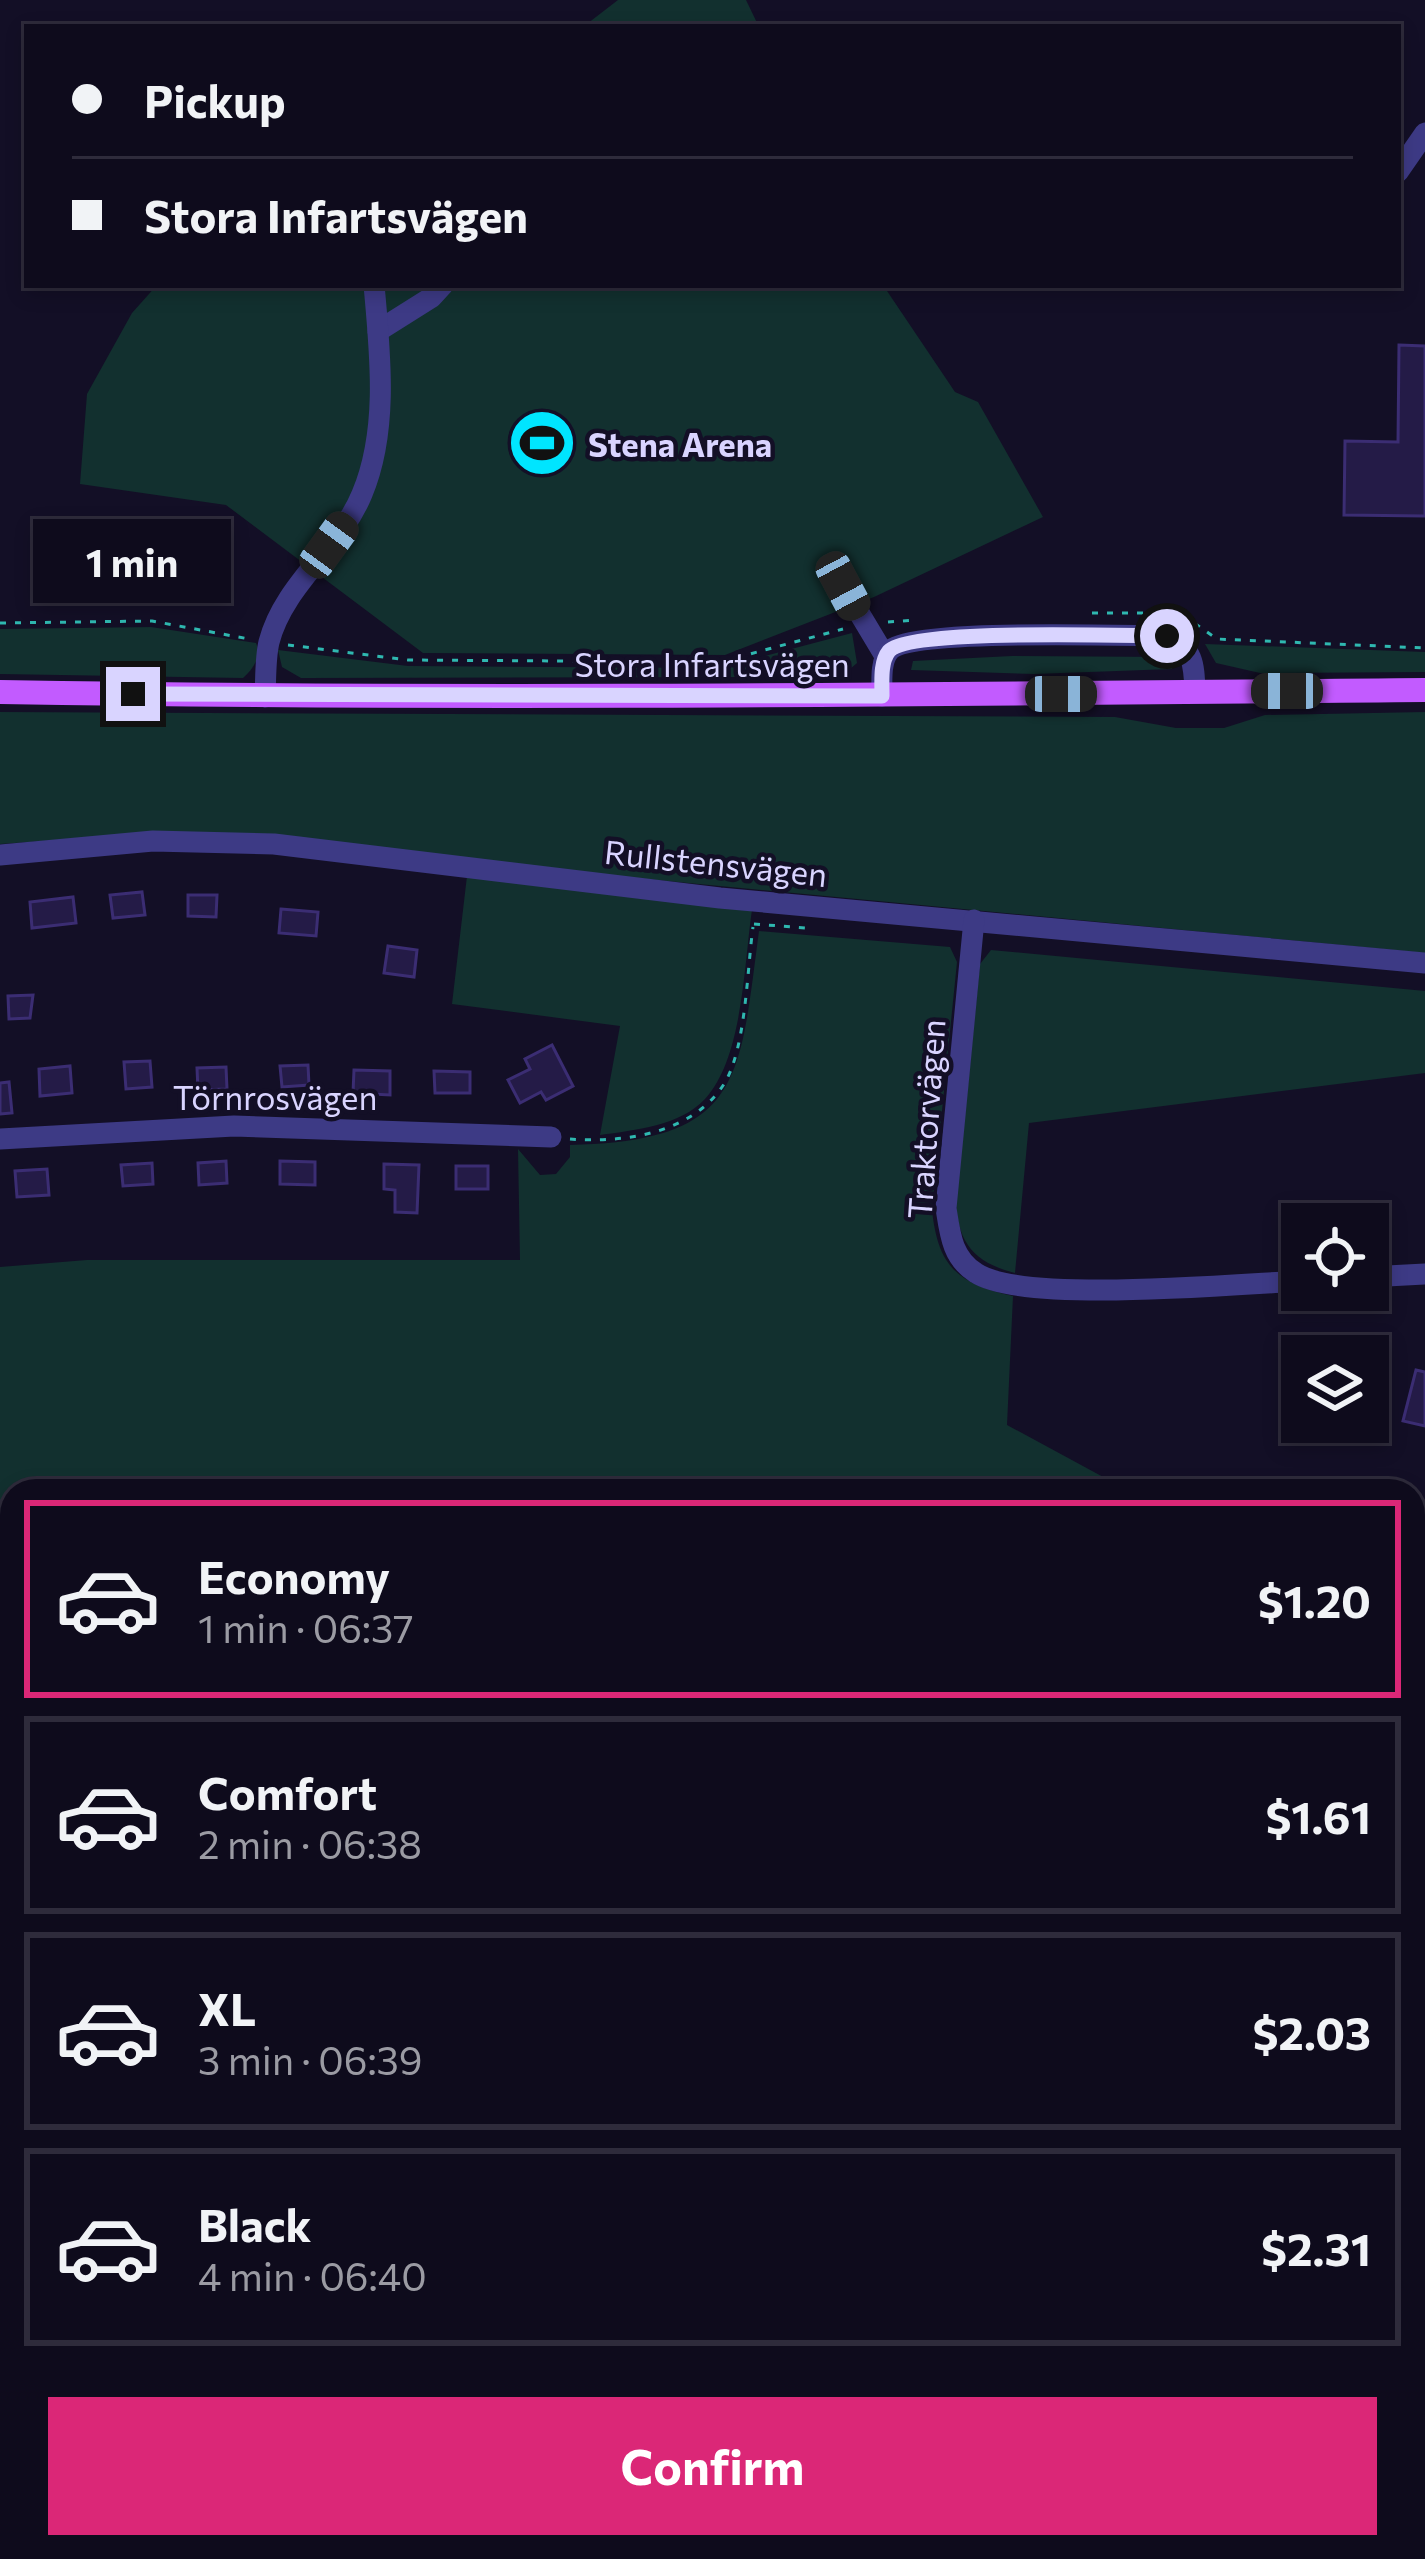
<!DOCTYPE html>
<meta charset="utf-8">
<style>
:root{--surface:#0e0b1c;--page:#1c1929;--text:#f1f3f6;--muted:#9b9ba3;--line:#2e2b3b;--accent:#db2777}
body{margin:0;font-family:Commissioner,sans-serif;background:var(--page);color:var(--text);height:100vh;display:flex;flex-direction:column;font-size:45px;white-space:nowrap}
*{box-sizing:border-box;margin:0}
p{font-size:39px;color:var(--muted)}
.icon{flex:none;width:66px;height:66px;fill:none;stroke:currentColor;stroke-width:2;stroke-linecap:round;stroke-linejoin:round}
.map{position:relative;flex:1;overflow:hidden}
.drawer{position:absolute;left:0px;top:1479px;width:1425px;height:1080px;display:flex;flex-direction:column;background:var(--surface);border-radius:36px 36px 0 0;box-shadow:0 6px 18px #0003,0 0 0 3px var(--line)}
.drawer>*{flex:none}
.top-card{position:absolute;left:24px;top:24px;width:1377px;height:264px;border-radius:0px;box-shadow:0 6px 18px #0003,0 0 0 3px var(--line);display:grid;align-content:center;height:264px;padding:0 48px;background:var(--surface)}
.fabs{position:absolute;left:1281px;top:1203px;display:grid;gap:24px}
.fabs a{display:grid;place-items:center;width:108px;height:108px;border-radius:0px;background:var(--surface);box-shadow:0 6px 18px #0003,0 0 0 3px var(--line);font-size:60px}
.end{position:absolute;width:54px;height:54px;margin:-27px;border:15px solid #d9d4ff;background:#111;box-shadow:0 0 0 6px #111}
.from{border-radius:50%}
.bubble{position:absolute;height:84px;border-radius:0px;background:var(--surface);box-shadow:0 6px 18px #0003,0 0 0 3px var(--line);font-size:39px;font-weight:700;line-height:84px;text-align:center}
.car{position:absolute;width:36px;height:72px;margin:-36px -18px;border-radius:15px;box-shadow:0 0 9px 3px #0007;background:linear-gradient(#222 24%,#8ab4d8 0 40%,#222 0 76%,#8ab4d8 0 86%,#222 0)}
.top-card b{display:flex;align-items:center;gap:42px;height:114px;font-size:45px}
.top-card b+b{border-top:3px solid var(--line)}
.top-card i{width:30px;height:30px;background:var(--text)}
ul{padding:21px 0 0;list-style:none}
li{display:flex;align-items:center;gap:36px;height:198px;margin:0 24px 18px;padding:0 24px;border:6px solid var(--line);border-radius:0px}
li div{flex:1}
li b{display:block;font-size:45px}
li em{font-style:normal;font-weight:700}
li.current{border-color:var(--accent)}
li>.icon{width:108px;height:108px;stroke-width:1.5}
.button{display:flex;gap:24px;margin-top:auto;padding:24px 48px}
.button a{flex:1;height:138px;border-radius:0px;background:var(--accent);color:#fff;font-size:48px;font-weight:700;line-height:138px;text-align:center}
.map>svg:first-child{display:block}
.green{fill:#12302f}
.building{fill:#241b47;stroke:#3b2d73;stroke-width:3}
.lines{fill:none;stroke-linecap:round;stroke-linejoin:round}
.path{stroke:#2fb8b0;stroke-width:3;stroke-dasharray:6 9;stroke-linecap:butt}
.minor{stroke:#3d3a85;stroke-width:21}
.major{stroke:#c25bff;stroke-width:24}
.route{stroke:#d9d4ff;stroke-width:15}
.labels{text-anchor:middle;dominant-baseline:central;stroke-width:9;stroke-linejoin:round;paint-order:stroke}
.poi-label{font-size:33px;font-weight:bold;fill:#d9d4ff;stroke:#130f26;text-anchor:start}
.street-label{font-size:33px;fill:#d9d4ff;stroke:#130f26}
</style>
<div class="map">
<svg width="1425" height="2559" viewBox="0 0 1425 2559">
<rect width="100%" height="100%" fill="#130f26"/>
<!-- green -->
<g class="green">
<polygon points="618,0 746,0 759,27 583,27"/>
<polygon points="157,285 883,285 955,392 978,402 1043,517 874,597 725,655 423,653 226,505 80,484 87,394 132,313"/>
<path d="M 151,627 L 256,643 C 262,657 253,669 243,678 L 0,674 L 0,629 Z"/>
<polygon points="852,633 857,663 849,670 739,677 301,678 282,667 278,650 408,666 720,668"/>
<polygon points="1205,644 1425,652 1425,672 1260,673 1216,663"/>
<polygon points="1012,656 1166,657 1173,662 1172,669 1034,674 911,670 913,661"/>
<polygon points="0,712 1115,717 1176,728 1224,728 1265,715 1425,712 1425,953 163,833 0,844"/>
<path d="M 467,876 L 752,910 C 744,964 743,1058 705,1099 C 680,1126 635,1130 600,1135 L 620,1026 L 452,1004 Z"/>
<path d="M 759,931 L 950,947 L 957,962 L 932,1210 C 938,1267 958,1284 1013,1296 L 1007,1425 L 1129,1491 L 12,1491 L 12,1949 L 0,1938 L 0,1267 L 87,1260 L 520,1260 L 518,1149 L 540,1175 L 556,1174 L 570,1157 L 570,1145 C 743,1141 739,1080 759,931 Z"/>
<path d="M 991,950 L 1425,991 L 1425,1073 L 1029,1123 L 1015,1273 C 976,1263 959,1245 956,1205 L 980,964 Z"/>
<polygon points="1413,1644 1425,1650 1425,2559 1356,2559 1341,2547 1413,2547"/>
<polygon points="453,2547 1095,2547 1094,2559 442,2559"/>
</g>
<!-- building -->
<g class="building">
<polygon points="1399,345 1425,346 1425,516 1344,515 1345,441 1398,442"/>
<polygon points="142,892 145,915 113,918 110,895"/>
<polygon points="188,895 217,895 216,917 188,916"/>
<polygon points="73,897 76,923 32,928 30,902"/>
<polygon points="281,909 318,912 316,936 279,933"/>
<polygon points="388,946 417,950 414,977 384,973"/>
<polygon points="33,995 30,1018 9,1019 8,996"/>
<polygon points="552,1045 573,1086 546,1100 541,1092 520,1103 508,1080 530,1069 525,1059"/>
<polygon points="150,1061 152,1087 126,1089 124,1062"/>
<polygon points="308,1065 309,1085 282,1087 280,1066"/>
<polygon points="70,1066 72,1093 40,1096 39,1069"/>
<polygon points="226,1067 227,1089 198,1090 197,1068"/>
<polygon points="354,1070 390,1071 390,1095 353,1093"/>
<polygon points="434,1071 470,1072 470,1093 435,1093"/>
<polygon points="9,1082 12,1113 0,1114 0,1083"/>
<polygon points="226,1161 227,1183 199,1185 198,1163"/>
<polygon points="280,1161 315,1162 315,1185 280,1184"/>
<polygon points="152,1163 153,1184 123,1186 121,1165"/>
<polygon points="384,1164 419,1165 417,1213 395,1212 395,1190 384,1189"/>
<rect x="456" y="1166" width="32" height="23"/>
<polygon points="47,1169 49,1195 17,1197 15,1171"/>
<polygon points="1416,1370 1425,1372 1425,1426 1403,1421"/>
</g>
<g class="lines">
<!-- path -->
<g class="path">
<polyline points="1092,613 1168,613 1190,620 1217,639 1425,648"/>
<polyline points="888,622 915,620"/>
<polyline points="0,623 152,621 249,639"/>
<polyline points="288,645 408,660 720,662 843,629"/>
<polyline points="754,924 806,928"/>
<path d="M 570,1139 C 624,1143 692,1134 724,1084 C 746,1049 747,970 753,927"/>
</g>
<!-- minor -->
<g class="minor">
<polyline points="1398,172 1425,133"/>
<polyline points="378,331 432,297 443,285"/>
<polyline points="843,586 885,656"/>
<path d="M 882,696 C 882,682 880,662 889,651 C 911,628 1125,636 1167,636 C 1194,648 1194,665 1195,692"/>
<path d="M 265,697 C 266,679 265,659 269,642 C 284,584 340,548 362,494 C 389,430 380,352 374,285"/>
<polyline points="0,855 153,841 274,844 720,898 1425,963"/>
<path d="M 974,920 L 946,1208 C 950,1234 952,1258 976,1273 C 1023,1304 1238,1284 1302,1281"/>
<polyline points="0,1139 234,1126 551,1137"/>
<polyline points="1368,1277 1425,1274"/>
<polyline points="0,2336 12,2337"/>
<polyline points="825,2547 932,2559"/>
</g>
<!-- major -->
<path class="major" d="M 0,692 C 475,700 950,694 1425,690"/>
</g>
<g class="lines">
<!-- route -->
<path class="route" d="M 133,694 L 882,696 C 882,682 880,662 889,651 C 910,628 1126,636 1167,636"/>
</g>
<!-- icons -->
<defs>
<g id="stadium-disc" transform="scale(3.45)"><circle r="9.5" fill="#00e5ff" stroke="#130f26"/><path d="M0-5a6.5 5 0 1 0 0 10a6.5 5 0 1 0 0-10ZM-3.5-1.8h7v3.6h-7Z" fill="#111"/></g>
</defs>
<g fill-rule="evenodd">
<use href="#stadium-disc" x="542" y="443"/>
</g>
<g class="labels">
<!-- poi labels -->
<g class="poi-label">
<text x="588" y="443">Stena Arena</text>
</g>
<!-- street labels -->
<g class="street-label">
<text x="712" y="663">Stora Infartsvägen</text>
<text transform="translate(716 862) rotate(6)">Rullstensvägen</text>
<text x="275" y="1096">Törnrosvägen</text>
<text transform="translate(925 1119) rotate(-86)">Traktorvägen</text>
</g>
</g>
</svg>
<div class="fabs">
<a><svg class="icon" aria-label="locate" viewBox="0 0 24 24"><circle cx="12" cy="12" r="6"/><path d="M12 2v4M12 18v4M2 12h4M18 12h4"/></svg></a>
<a><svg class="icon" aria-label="layers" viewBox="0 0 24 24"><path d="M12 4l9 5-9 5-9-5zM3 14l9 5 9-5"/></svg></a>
</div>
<i class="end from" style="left:1167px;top:636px"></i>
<i class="end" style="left:133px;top:694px"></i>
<div class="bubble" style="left:33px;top:519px;width:198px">1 min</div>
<i class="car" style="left:329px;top:545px;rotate:36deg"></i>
<i class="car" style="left:843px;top:586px;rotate:152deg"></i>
<i class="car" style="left:1287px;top:691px;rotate:270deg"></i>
<i class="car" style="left:1061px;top:694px;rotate:90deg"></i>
<div class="top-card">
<b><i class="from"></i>Pickup</b>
<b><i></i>Stora Infartsvägen</b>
</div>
<section class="drawer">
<ul>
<li class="current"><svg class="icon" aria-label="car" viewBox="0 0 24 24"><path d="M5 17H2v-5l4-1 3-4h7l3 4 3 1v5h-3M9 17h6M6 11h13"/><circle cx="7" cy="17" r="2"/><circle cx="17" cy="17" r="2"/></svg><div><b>Economy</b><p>1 min · 06:37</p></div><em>$1.20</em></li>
<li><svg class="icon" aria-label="car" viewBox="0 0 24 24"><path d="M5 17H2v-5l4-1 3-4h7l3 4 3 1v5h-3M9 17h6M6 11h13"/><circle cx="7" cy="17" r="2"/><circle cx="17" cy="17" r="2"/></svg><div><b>Comfort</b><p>2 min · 06:38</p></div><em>$1.61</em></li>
<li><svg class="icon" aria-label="car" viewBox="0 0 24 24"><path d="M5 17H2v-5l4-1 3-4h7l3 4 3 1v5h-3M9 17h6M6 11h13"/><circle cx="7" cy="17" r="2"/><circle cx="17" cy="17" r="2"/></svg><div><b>XL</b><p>3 min · 06:39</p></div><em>$2.03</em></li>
<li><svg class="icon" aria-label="car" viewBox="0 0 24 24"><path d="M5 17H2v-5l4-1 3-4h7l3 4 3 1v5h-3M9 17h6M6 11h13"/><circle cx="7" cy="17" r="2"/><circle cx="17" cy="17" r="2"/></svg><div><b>Black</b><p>4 min · 06:40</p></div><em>$2.31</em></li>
</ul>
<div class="button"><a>Confirm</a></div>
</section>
</div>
